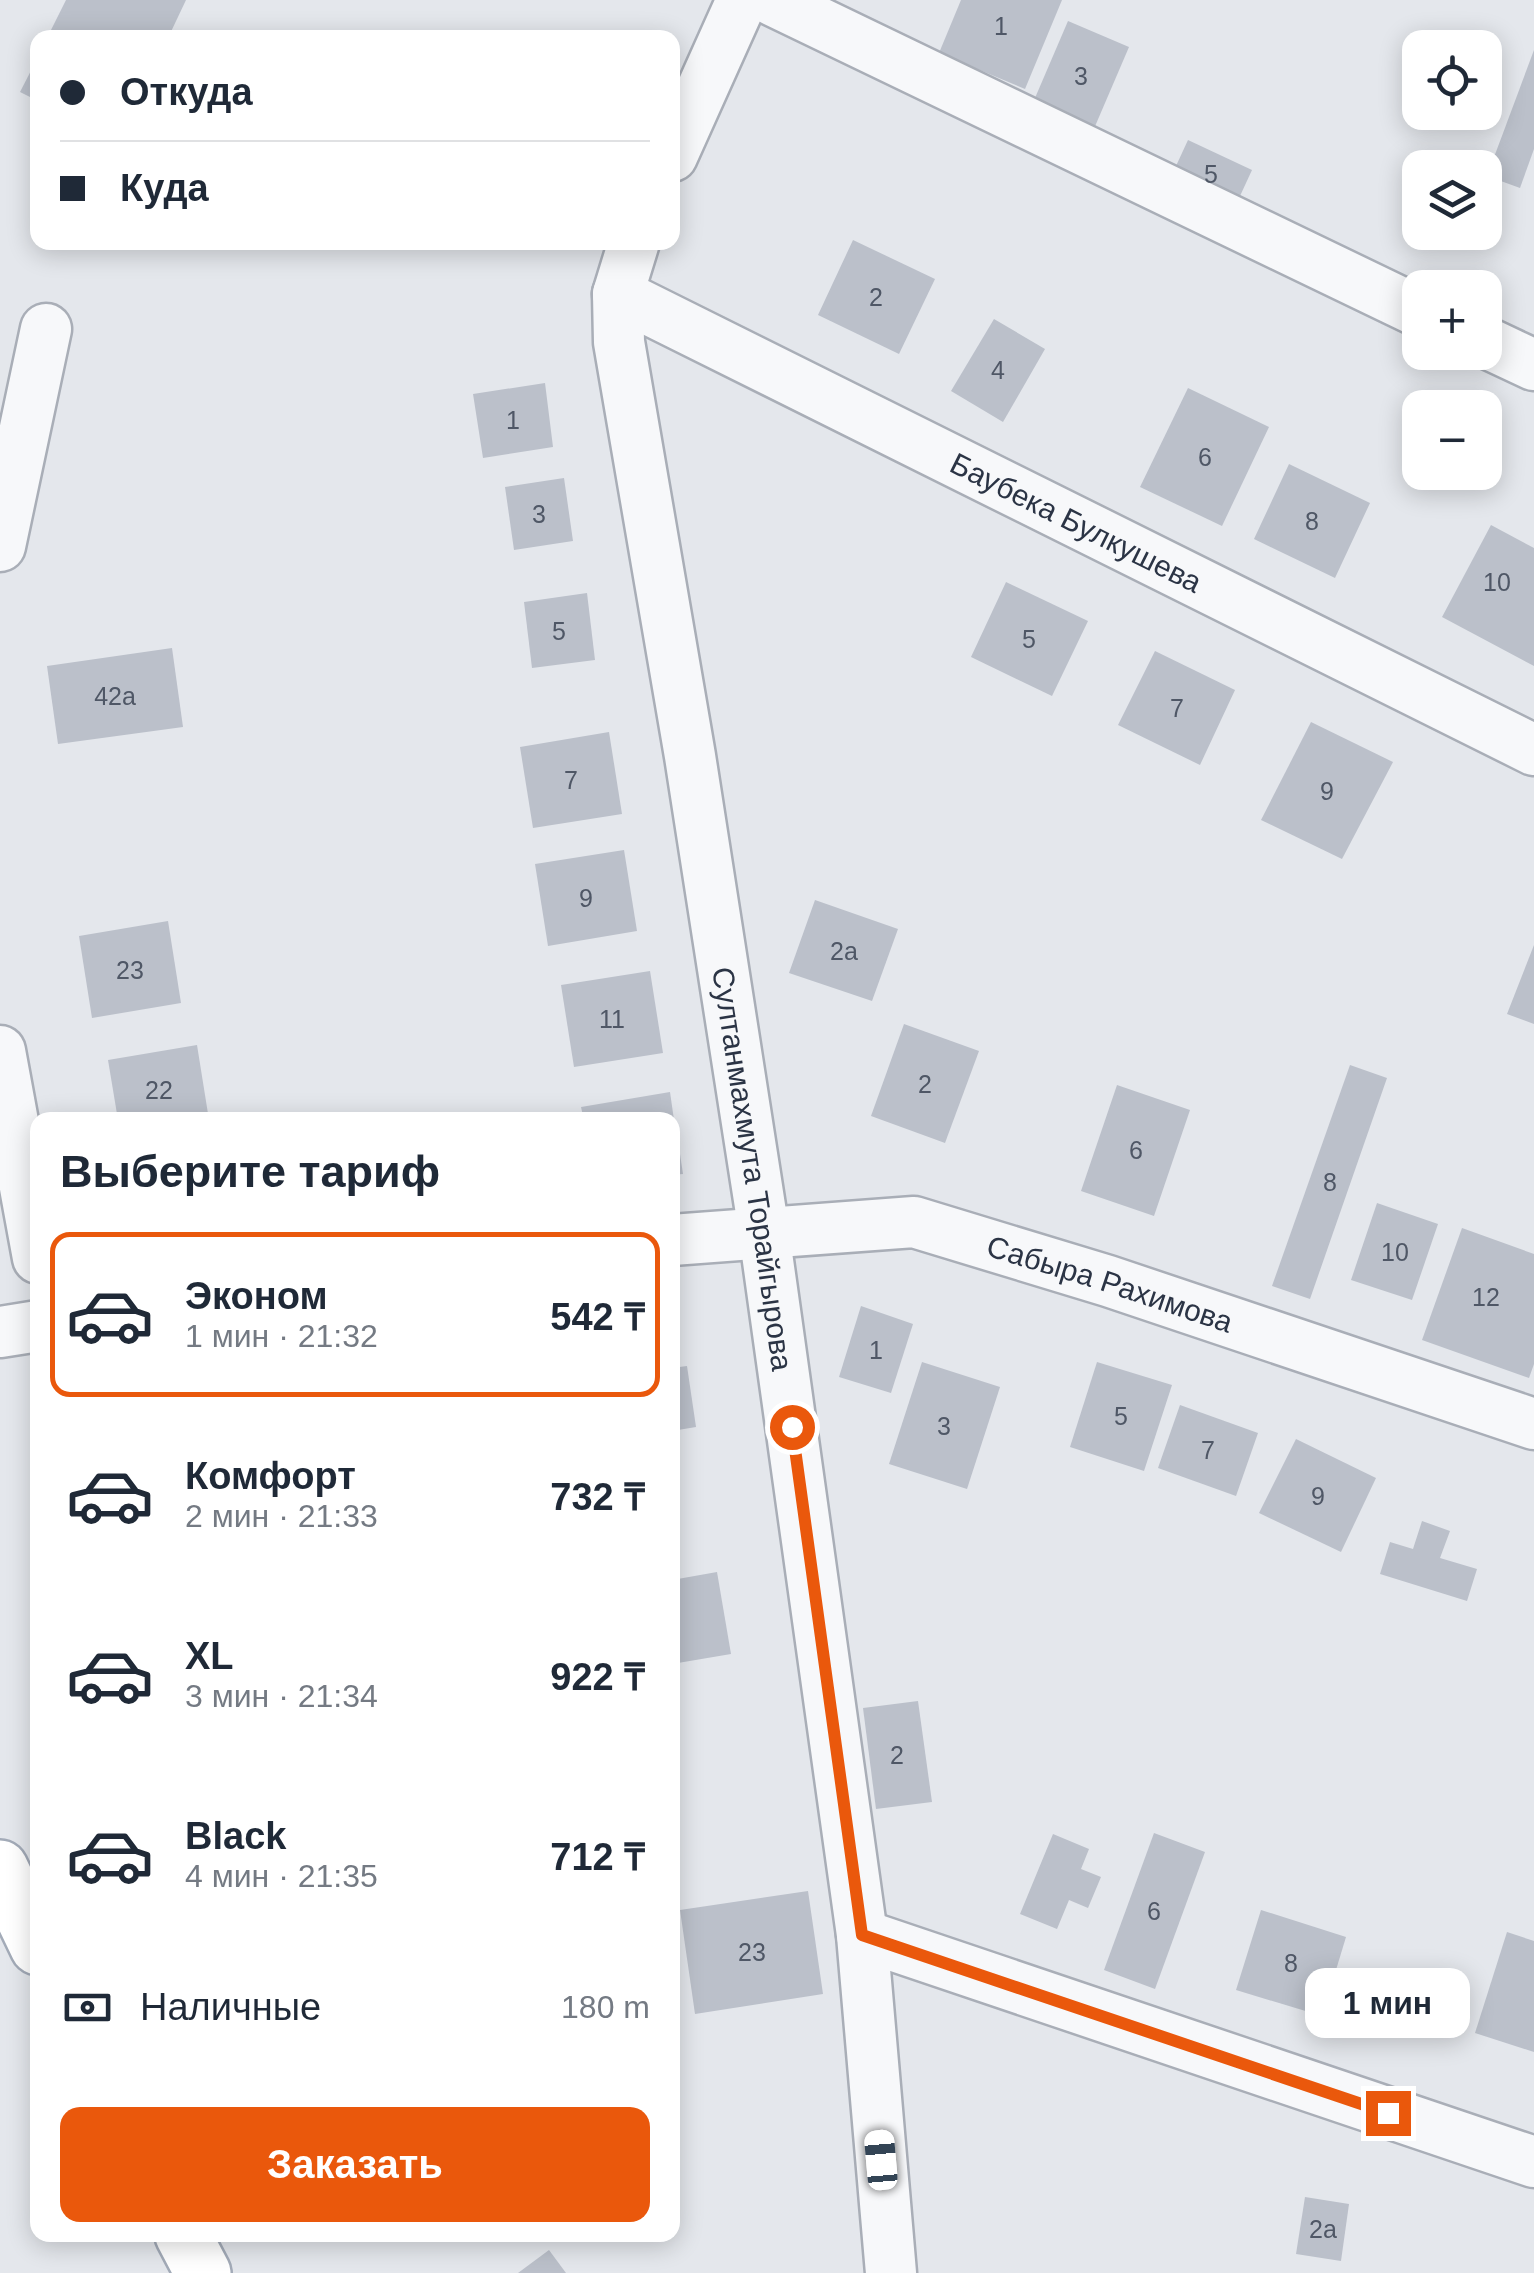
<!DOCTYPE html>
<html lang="ru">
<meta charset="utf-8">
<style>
:root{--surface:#fff;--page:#f6f6f7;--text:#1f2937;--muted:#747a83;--line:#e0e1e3;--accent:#ea580c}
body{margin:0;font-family:Arial,sans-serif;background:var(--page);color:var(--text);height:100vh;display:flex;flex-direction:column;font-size:38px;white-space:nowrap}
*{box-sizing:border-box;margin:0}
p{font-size:32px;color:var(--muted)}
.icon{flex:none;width:55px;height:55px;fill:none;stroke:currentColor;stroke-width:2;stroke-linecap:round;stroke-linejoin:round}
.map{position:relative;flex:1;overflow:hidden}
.side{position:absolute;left:30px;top:1112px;width:650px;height:1130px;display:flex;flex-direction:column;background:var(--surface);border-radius:20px;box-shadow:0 5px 25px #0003}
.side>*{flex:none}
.banner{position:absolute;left:30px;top:30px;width:650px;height:220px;border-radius:20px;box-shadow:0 5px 25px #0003;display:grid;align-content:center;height:220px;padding:0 30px;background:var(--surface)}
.tools{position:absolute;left:1402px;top:30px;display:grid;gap:20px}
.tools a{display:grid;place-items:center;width:100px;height:100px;border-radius:20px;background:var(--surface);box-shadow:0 5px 25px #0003;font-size:50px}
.end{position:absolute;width:45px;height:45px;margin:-22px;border:12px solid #ea580c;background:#fff;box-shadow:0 0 0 5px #fff}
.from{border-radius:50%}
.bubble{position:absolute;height:70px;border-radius:20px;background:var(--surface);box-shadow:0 5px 25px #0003;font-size:32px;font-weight:600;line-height:70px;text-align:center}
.car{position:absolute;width:30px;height:60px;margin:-30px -15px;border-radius:12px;box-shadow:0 0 8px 2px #0007;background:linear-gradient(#fff 24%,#345 0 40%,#fff 0 76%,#345 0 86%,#fff 0)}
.banner b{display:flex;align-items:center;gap:35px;height:95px;font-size:38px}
.banner b+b{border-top:2px solid var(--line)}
.banner i{width:25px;height:25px;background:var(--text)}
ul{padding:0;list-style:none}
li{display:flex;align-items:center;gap:30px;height:165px;margin:0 20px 15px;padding:0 10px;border:5px solid transparent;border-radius:20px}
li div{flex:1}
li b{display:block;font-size:38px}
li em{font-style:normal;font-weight:600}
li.selected{border-color:var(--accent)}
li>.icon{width:90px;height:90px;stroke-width:1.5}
h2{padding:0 30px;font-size:45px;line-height:120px}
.pay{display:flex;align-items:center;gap:25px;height:110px;padding:0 30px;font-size:38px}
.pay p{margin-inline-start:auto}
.cta{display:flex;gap:20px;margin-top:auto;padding:20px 30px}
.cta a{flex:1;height:115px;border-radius:20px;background:var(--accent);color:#fff;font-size:40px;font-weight:600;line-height:115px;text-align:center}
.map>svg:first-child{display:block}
.building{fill:#bbc0ca}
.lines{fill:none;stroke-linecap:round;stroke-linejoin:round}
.minor-casing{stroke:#a9aeb7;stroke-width:55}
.major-casing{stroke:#a3abb8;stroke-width:60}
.minor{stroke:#f7f8fa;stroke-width:50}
.major{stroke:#fff;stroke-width:55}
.route{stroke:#ea580c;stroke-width:12}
.labels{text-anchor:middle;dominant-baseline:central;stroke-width:10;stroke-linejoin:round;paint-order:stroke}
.number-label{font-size:25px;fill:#4f5766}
.street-label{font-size:30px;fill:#2b3445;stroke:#f4f6f9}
</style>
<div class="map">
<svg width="1534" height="2273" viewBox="0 0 1534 2273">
<rect width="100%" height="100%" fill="#e4e7ec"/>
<!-- building -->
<g class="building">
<polygon points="66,0 186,0 168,38 47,38"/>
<polygon points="961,0 1062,0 1025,89 939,53"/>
<polygon points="1068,21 1129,47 1093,131 1032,105"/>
<polygon points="1534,50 1534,149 1520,188 1487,176"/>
<polygon points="38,57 38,101 20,92"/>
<polygon points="1188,140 1252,170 1234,209 1170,179"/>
<polygon points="853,240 935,279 899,354 818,315"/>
<polygon points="994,319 1045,349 1003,422 951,391"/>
<polygon points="545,383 553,447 483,458 473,394"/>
<polygon points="1188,388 1269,427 1222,526 1140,487"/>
<polygon points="1289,464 1370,503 1335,578 1254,539"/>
<polygon points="564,478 573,541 514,550 505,487"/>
<polygon points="1491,525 1534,548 1534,666 1442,617"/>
<polygon points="1006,582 1088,621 1052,696 971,657"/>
<polygon points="587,593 595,660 532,668 524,602"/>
<polygon points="172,648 183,727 58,744 47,666"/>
<polygon points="1155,651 1235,690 1200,765 1118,725"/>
<polygon points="1311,722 1393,762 1342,859 1261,820"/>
<polygon points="609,732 622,814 533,828 520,747"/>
<polygon points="624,850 637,931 548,946 535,864"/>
<polygon points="815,900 898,929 872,1001 789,973"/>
<polygon points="168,921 181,1003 92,1018 79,936"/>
<polygon points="1534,945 1534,1024 1507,1014"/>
<polygon points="650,971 663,1053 574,1067 561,985"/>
<polygon points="904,1024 979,1051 945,1143 871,1116"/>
<polygon points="197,1045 209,1120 118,1120 108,1060"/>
<polygon points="1350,1065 1387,1078 1310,1299 1272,1286"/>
<polygon points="1117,1085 1190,1110 1154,1216 1081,1191"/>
<polygon points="670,1092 674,1120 584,1120 581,1107"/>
<polygon points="675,1121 683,1174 672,1175 672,1122"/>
<polygon points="1377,1203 1438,1224 1412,1300 1351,1280"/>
<polygon points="1462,1228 1534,1254 1534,1364 1529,1378 1422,1340"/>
<polygon points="861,1306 913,1324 891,1393 839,1377"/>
<polygon points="922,1362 1000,1387 967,1489 889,1464"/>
<polygon points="1097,1362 1172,1385 1144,1471 1070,1447"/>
<polygon points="687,1366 696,1427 672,1431 672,1368"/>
<polygon points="1180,1405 1258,1433 1236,1496 1158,1468"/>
<polygon points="1296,1439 1376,1478 1341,1552 1259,1513"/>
<polygon points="1422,1521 1450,1531 1440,1558 1477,1569 1467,1601 1380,1574 1390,1542 1413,1549"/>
<polygon points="717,1572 731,1654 672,1664 672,1580"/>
<polygon points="918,1701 932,1802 876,1809 863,1708"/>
<polygon points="1154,1833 1205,1852 1155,1989 1104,1970"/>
<polygon points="1053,1834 1089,1849 1081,1869 1101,1877 1088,1908 1069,1900 1057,1929 1020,1914"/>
<polygon points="808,1891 823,1994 695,2014 680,1910"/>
<polygon points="1261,1910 1346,1937 1322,2016 1236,1990"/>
<polygon points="1507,1932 1534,1941 1534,2052 1475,2033"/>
<polygon points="1305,2197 1349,2204 1341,2261 1296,2254"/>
<polygon points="549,2250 566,2273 518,2273"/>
</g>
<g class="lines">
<!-- minor casing -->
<g class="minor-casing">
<g id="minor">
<polyline points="772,0 1420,312"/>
<polyline points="672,156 742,0"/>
<path id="s1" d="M 634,242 L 618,294 L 619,342 L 690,756 L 764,1232 L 862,1935 L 891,2273"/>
<path id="s2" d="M 618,294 L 1534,750"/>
<polyline points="1485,342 1534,365"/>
<polyline points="0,546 46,329"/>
<polyline points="0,1051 38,1258"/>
<path id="s3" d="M 672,1240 L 914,1222 L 1108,1281 L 1534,1424"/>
<polyline points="0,1332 38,1326"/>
<polyline points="862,1935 1534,2162"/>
</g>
</g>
<!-- major casing -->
<g class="major-casing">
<g id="major">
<polyline points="0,1868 38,1947"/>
<polyline points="183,2235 203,2273"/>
</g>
</g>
<!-- minor -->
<use href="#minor" class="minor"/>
<!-- major -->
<use href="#major" class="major"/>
</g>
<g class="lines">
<!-- route -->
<polyline class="route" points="792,1427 862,1935 1388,2113"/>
</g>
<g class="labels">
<!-- number labels -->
<g class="number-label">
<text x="1001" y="26">1</text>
<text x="1081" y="76">3</text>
<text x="1211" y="174">5</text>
<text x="876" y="297">2</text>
<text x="998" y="370">4</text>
<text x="513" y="420">1</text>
<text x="1205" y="457">6</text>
<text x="539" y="514">3</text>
<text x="1312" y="521">8</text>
<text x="1497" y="582">10</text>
<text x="559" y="631">5</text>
<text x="1029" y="639">5</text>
<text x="115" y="696">42а</text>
<text x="1177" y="708">7</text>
<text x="571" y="780">7</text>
<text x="1327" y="791">9</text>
<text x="586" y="898">9</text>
<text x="844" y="951">2а</text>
<text x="130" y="970">23</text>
<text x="612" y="1019">11</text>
<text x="925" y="1084">2</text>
<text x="159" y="1090">22</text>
<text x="1136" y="1150">6</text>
<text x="1330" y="1182">8</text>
<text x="1395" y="1252">10</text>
<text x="1486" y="1297">12</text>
<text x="876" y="1350">1</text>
<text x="1121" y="1416">5</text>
<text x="944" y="1426">3</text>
<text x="1208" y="1450">7</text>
<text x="1318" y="1496">9</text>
<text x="897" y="1755">2</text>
<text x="1154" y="1911">6</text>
<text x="752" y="1952">23</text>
<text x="1291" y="1963">8</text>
<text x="1323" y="2229">2а</text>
</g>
<!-- street labels -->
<g class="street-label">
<text stroke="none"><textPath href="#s2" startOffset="512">Баубека Булкушева</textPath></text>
<text stroke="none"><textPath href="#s1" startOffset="940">Султанмахмута Торайгырова</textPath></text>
<text stroke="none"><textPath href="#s3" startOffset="448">Сабыра Рахимова</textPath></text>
</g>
</g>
</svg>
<div class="tools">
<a><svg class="icon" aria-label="locate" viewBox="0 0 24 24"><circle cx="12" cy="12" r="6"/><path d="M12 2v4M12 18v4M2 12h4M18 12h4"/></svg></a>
<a><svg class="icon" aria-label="layers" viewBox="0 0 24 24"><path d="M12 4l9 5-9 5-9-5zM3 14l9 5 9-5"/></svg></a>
<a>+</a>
<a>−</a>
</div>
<i class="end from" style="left:792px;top:1427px"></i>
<i class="end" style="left:1388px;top:2113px"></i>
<div class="bubble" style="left:1305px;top:1968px;width:165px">1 мин</div>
<i class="car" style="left:881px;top:2160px;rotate:355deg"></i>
<div class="banner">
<b><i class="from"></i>Откуда</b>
<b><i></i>Куда</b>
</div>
<section class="side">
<h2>Выберите тариф</h2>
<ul>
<li class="selected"><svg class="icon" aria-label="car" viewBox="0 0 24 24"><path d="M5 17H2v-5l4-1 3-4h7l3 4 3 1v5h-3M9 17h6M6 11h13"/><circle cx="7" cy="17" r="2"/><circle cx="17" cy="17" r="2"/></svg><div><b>Эконом</b><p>1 мин · 21:32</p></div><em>542 ₸</em></li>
<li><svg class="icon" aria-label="car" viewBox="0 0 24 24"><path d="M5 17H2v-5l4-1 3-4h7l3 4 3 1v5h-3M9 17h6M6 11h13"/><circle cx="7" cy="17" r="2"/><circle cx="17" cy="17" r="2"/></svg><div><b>Комфорт</b><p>2 мин · 21:33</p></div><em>732 ₸</em></li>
<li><svg class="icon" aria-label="car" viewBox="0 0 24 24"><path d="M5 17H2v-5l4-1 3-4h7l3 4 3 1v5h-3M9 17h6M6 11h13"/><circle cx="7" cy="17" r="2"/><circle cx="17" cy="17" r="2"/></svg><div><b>XL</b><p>3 мин · 21:34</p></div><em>922 ₸</em></li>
<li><svg class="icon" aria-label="car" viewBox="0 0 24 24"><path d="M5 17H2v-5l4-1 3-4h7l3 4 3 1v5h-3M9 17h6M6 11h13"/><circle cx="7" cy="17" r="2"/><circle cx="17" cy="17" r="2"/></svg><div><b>Black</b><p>4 мин · 21:35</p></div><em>712 ₸</em></li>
</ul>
<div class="pay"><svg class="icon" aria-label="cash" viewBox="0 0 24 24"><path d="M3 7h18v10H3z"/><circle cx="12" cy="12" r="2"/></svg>Наличные<p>180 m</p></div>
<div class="cta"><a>Заказать</a></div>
</section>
</div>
